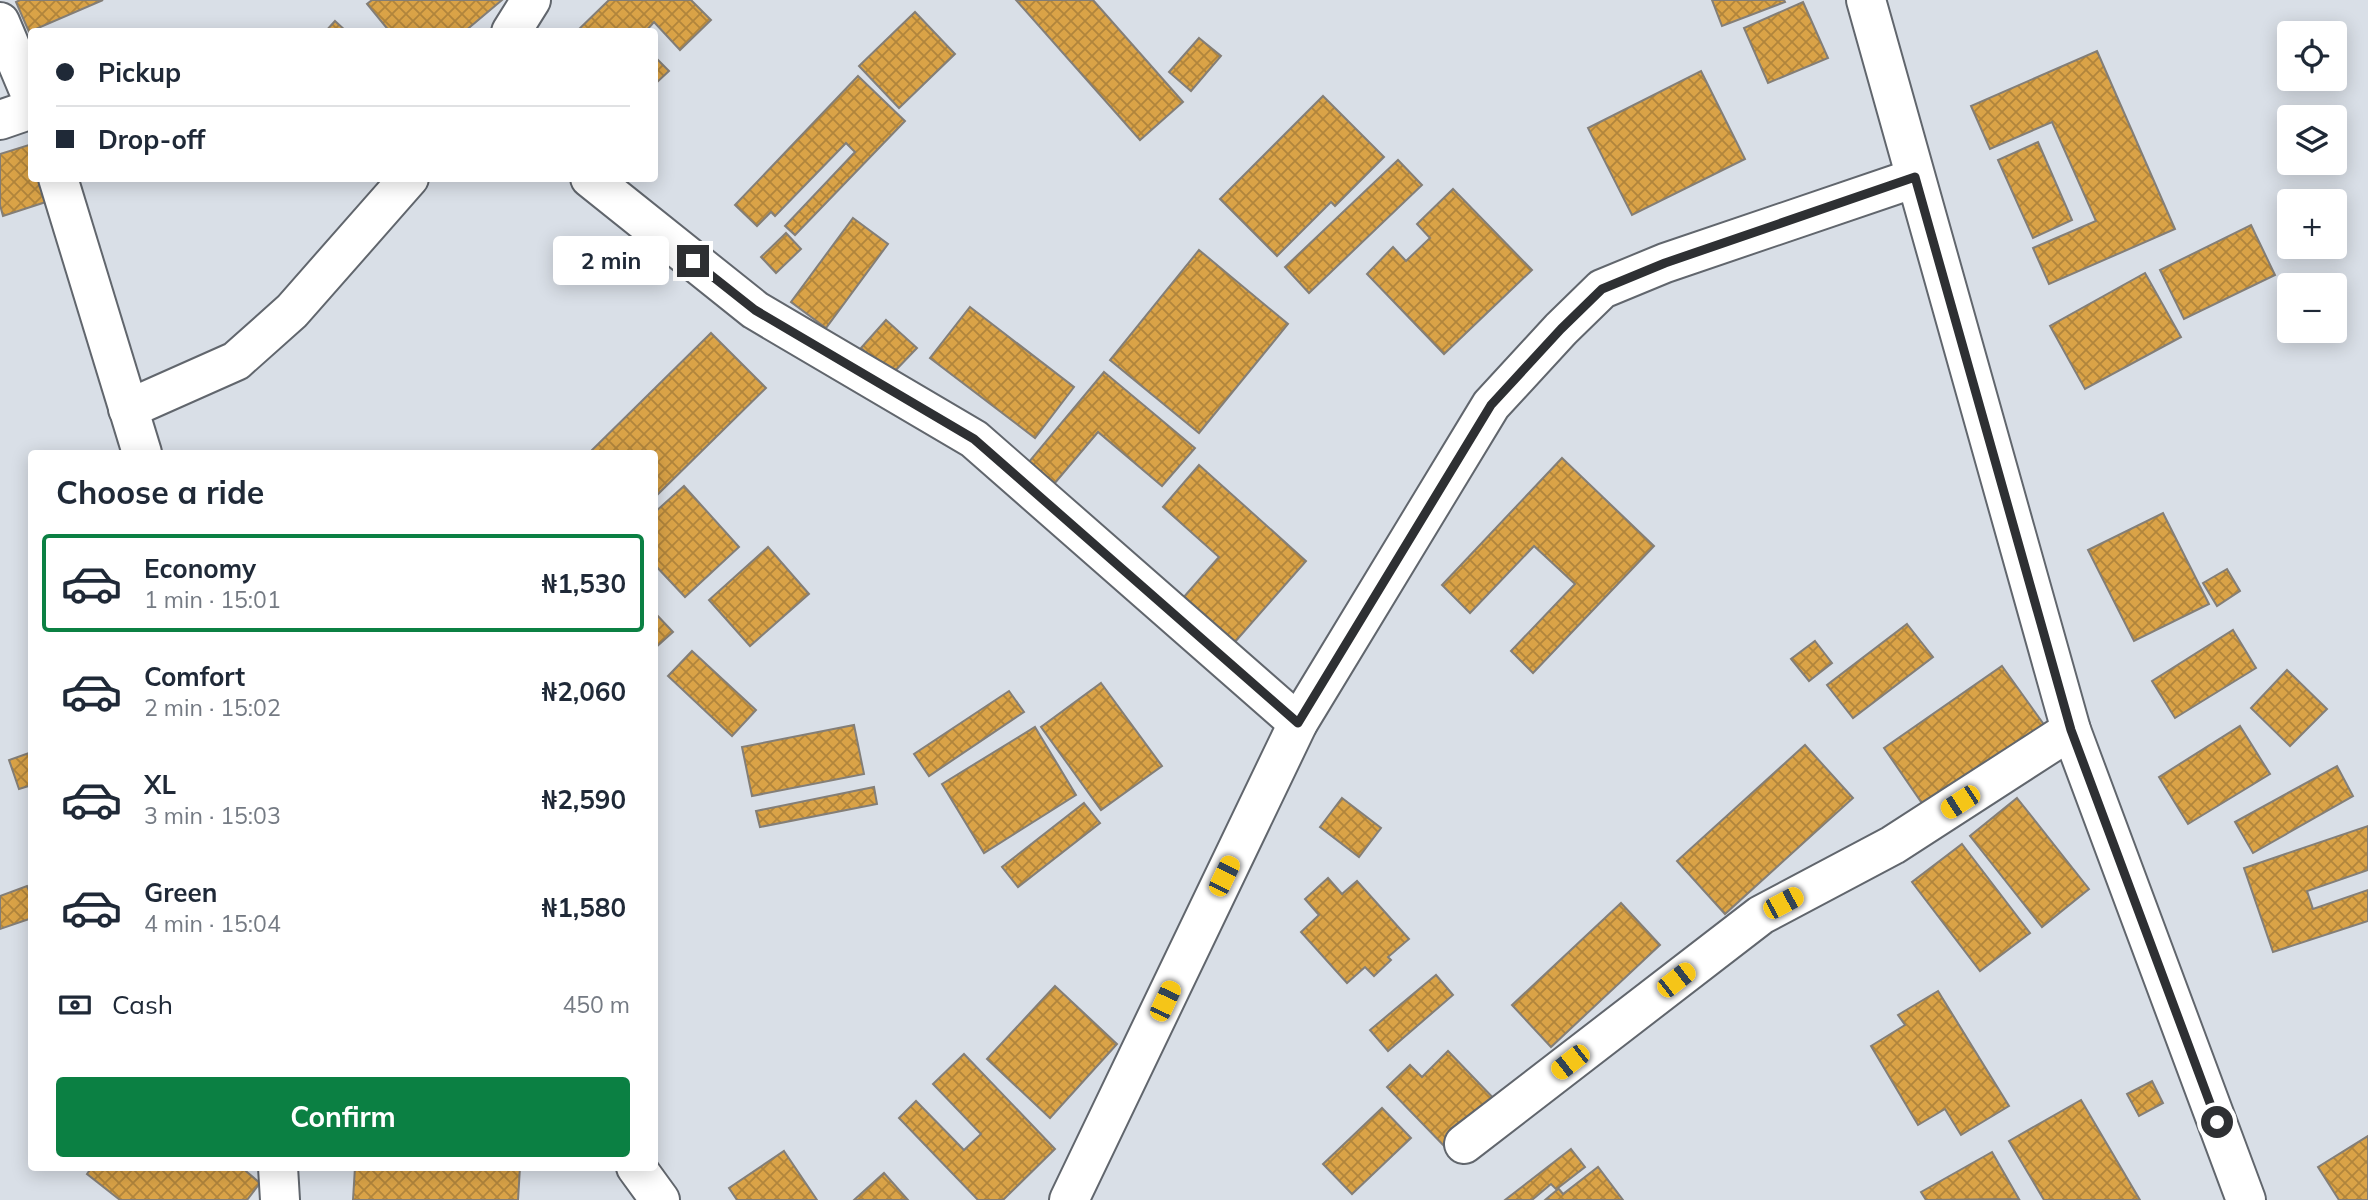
<!DOCTYPE html>
<meta charset="utf-8">
<style>
:root{--surface:#fff;--page:#f2f2f3;--text:#1f2937;--muted:#747a83;--line:#e0e1e3;--accent:#0b8043}
body{margin:0;font-family:Mulish,sans-serif;background:var(--page);color:var(--text);height:100vh;display:flex;flex-direction:column;font-size:26px;white-space:nowrap}
*{box-sizing:border-box;margin:0}
p{font-size:23px;color:var(--muted)}
.icon{flex:none;width:38px;height:38px;fill:none;stroke:currentColor;stroke-width:2;stroke-linecap:round;stroke-linejoin:round}
.map{position:relative;flex:1;overflow:hidden}
.drawer{position:absolute;left:28px;top:450px;width:630px;height:721px;display:flex;flex-direction:column;background:var(--surface);border-radius:7px;box-shadow:0 4px 18px #0003}
.drawer>*{flex:none}
.banner{position:absolute;left:28px;top:28px;width:630px;height:154px;border-radius:7px;box-shadow:0 4px 18px #0003;display:grid;align-content:center;height:154px;padding:0 28px;background:var(--surface)}
.buttons{position:absolute;left:2277px;top:21px;display:grid;gap:14px}
.buttons a{display:grid;place-items:center;width:70px;height:70px;border-radius:7px;background:var(--surface);box-shadow:0 4px 18px #0003;font-size:35px}
.end{position:absolute;width:32px;height:32px;margin:-16px;border:9px solid #2e3033;background:#fff;box-shadow:0 0 0 4px #fff}
.from{border-radius:50%}
.bubble{position:absolute;height:49px;border-radius:7px;background:var(--surface);box-shadow:0 4px 18px #0003;font-size:23px;font-weight:700;line-height:49px;text-align:center}
.car{position:absolute;width:21px;height:42px;margin:-21px -10px;border-radius:9px;box-shadow:0 0 5px 2px #0007;background:linear-gradient(#f5c518 24%,#345 0 40%,#f5c518 0 76%,#345 0 86%,#f5c518 0)}
.banner b{display:flex;align-items:center;gap:24px;height:66px;font-size:26px}
.banner b+b{border-top:2px solid var(--line)}
.banner i{width:18px;height:18px;background:var(--text)}
ul{padding:0;list-style:none}
li{display:flex;align-items:center;gap:21px;height:98px;margin:0 14px 10px;padding:0 14px;border:4px solid transparent;border-radius:7px}
li div{flex:1}
li b{display:block;font-size:26px}
li em{font-style:normal;font-weight:700}
li.active{border-color:var(--accent)}
li>.icon{width:63px;height:63px;stroke-width:1.5}
h2{padding:0 28px;font-size:32px;line-height:84px}
.pay{display:flex;align-items:center;gap:18px;height:77px;padding:0 28px;font-size:26px}
.pay p{margin-inline-start:auto}
.action{display:flex;gap:14px;margin-top:auto;padding:14px 28px}
.action a{flex:1;height:80px;border-radius:7px;background:var(--accent);color:#fff;font-size:28px;font-weight:700;line-height:80px;text-align:center}
.map>svg:first-child{display:block}
.building{fill:url(#building-cross-hatch);stroke:#837e77;stroke-width:2}
.lines{fill:none;stroke-linecap:round;stroke-linejoin:round}
.minor-casing{stroke:#61666d;stroke-width:42}
.minor{stroke:#fff;stroke-width:38}
.route{stroke:#2e3033;stroke-width:9}
</style>
<div class="map">
<svg width="2368" height="1200" viewBox="0 0 2368 1200">
<defs>
<pattern id="building-cross-hatch" width="8" height="8" patternUnits="userSpaceOnUse" patternTransform="scale(1.75)"><rect width="8" height="8" fill="#daa347"/><path d="M0 0l8 8M0 8l8-8" fill="none" stroke="#b1853c"/></pattern>
</defs>
<rect width="100%" height="100%" fill="#d9dfe7"/>
<!-- building -->
<g class="building">
<polygon points="20,0 103,0 29,32 16,2"/>
<polygon points="372,0 502,0 464,32 390,32 367,4"/>
<polygon points="609,0 691,0 711,20 680,50 654,22 645,32 576,32"/>
<polygon points="1016,0 1093,0 1183,102 1140,140"/>
<polygon points="1712,0 1784,0 1785,2 1722,26"/>
<polygon points="1803,2 1828,58 1768,83 1744,28"/>
<polygon points="915,12 955,54 899,108 859,66"/>
<polygon points="335,21 347,32 325,32"/>
<polygon points="1199,38 1221,56 1191,91 1169,72"/>
<polygon points="2097,51 2175,229 2049,284 2033,248 2096,221 2052,122 1990,149 1971,106"/>
<polygon points="654,56 669,71 654,85"/>
<polygon points="1701,71 1745,159 1632,215 1588,128"/>
<polygon points="858,76 905,121 795,235 785,226 855,152 846,143 775,216 771,212 757,226 735,205"/>
<polygon points="1323,96 1384,157 1335,206 1331,202 1277,256 1220,199"/>
<polygon points="2038,142 2072,220 2033,238 1998,160"/>
<polygon points="32,144 32,178 49,178 55,199 3,216 0,205 0,154"/>
<polygon points="1398,160 1422,185 1309,293 1285,267"/>
<polygon points="1453,189 1532,270 1444,354 1367,274 1393,247 1406,261 1430,238 1417,224"/>
<polygon points="853,218 888,244 826,328 791,302"/>
<polygon points="2251,225 2275,275 2184,319 2160,270"/>
<polygon points="786,233 801,249 776,273 761,257"/>
<polygon points="1199,250 1288,324 1199,433 1110,360"/>
<polygon points="2145,273 2181,337 2085,389 2050,326"/>
<polygon points="970,307 1074,387 1035,438 930,358"/>
<polygon points="886,320 917,348 891,375 861,348"/>
<polygon points="711,333 766,388 654,498 654,453 589,453"/>
<polygon points="1104,372 1195,448 1162,486 1098,432 1054,484 1028,463"/>
<polygon points="1562,458 1654,546 1533,673 1511,651 1575,584 1534,546 1470,613 1442,585"/>
<polygon points="1199,465 1306,561 1234,643 1183,598 1219,557 1163,507"/>
<polygon points="684,486 739,547 685,597 654,564 654,513"/>
<polygon points="2163,513 2209,604 2134,641 2088,550"/>
<polygon points="768,547 809,594 750,646 709,600"/>
<polygon points="2227,569 2240,591 2217,606 2203,583"/>
<polygon points="654,612 673,632 654,649"/>
<polygon points="1907,624 1933,657 1853,718 1827,685"/>
<polygon points="2233,630 2256,668 2175,718 2152,681"/>
<polygon points="1815,641 1832,663 1809,681 1791,659"/>
<polygon points="692,651 756,710 732,736 668,676"/>
<polygon points="2002,666 2045,726 1926,809 1884,748"/>
<polygon points="2287,670 2327,709 2290,746 2251,708"/>
<polygon points="1101,683 1162,766 1101,810 1041,727"/>
<polygon points="1009,691 1024,712 929,776 914,754"/>
<polygon points="854,725 864,774 752,796 742,747"/>
<polygon points="2240,726 2270,774 2188,824 2159,777"/>
<polygon points="1035,727 1076,795 984,853 942,784"/>
<polygon points="1805,745 1853,798 1725,914 1677,861"/>
<polygon points="32,752 32,785 19,789 9,760"/>
<polygon points="2337,766 2353,796 2253,853 2235,822"/>
<polygon points="874,787 877,804 760,827 756,811"/>
<polygon points="1342,798 1381,828 1359,857 1320,827"/>
<polygon points="2017,798 2089,889 2042,927 1970,836"/>
<polygon points="1084,803 1100,823 1018,887 1002,867"/>
<polygon points="2368,826 2368,870 2307,891 2313,909 2368,890 2368,921 2273,952 2244,868"/>
<polygon points="1962,844 2030,933 1980,971 1912,882"/>
<polygon points="1328,878 1342,894 1357,881 1409,939 1388,957 1391,960 1374,976 1365,967 1347,983 1301,932 1319,915 1305,899"/>
<polygon points="27,886 32,898 32,918 0,929 0,896"/>
<polygon points="1621,903 1660,945 1551,1047 1512,1005"/>
<polygon points="1436,975 1453,995 1388,1051 1370,1030"/>
<polygon points="1055,986 1117,1044 1050,1118 987,1059"/>
<polygon points="1938,991 2009,1106 1961,1135 1945,1109 1918,1125 1871,1046 1905,1025 1898,1015"/>
<polygon points="1448,1051 1500,1105 1450,1152 1387,1087 1410,1065 1422,1077"/>
<polygon points="964,1054 1055,1149 1003,1200 978,1200 899,1118 916,1101 964,1150 981,1134 933,1084"/>
<polygon points="2152,1081 2163,1103 2139,1116 2127,1094"/>
<polygon points="2081,1100 2140,1200 2044,1200 2009,1141"/>
<polygon points="1382,1108 1411,1138 1352,1194 1323,1164"/>
<polygon points="2368,1136 2368,1200 2339,1200 2318,1167"/>
<polygon points="1571,1149 1585,1167 1558,1188 1563,1194 1598,1167 1623,1200 1545,1200 1557,1190 1551,1184 1532,1200 1505,1200"/>
<polygon points="784,1151 817,1200 737,1200 729,1188"/>
<polygon points="1992,1152 2019,1199 1926,1200 1921,1192"/>
<polygon points="92,1167 241,1167 260,1183 247,1200 120,1200 87,1174"/>
<polygon points="355,1167 520,1167 518,1200 353,1200"/>
<polygon points="884,1173 908,1200 854,1200"/>
</g>
<g class="lines">
<!-- minor casing -->
<g class="minor-casing">
<g id="minor">
<polyline points="1866,0 2071,730 2246,1200"/>
<polyline points="0,22 32,98"/>
<polyline points="511,32 531,0"/>
<polyline points="0,120 32,109"/>
<polyline points="58,178 142,453"/>
<polyline points="590,178 755,310 974,439 1298,723"/>
<polyline points="128,409 236,361 292,311 409,178"/>
<polyline points="1464,1144 1761,915 1893,845 2071,730"/>
<polyline points="278,1167 280,1200"/>
<polyline points="636,1167 660,1200"/>
<polyline points="1069,1200 1298,723 1491,405 1561,329 1602,289 1665,263 1915,178"/>
</g>
</g>
<!-- minor -->
<use href="#minor" class="minor"/>
</g>
<g class="lines">
<!-- route -->
<polyline class="route" points="693,261 755,310 974,439 1298,723 1491,405 1561,329 1602,289 1665,263 1915,177 2071,730 2217,1122"/>
</g>
</svg>
<div class="buttons">
<a><svg class="icon" aria-label="locate" viewBox="0 0 24 24"><circle cx="12" cy="12" r="6"/><path d="M12 2v4M12 18v4M2 12h4M18 12h4"/></svg></a>
<a><svg class="icon" aria-label="layers" viewBox="0 0 24 24"><path d="M12 4l9 5-9 5-9-5zM3 14l9 5 9-5"/></svg></a>
<a>+</a>
<a>−</a>
</div>
<i class="end from" style="left:2217px;top:1122px"></i>
<i class="end" style="left:693px;top:261px"></i>
<div class="bubble" style="left:553px;top:236px;width:116px">2 min</div>
<i class="car" style="left:1960px;top:802px;rotate:237deg"></i>
<i class="car" style="left:1224px;top:876px;rotate:26deg"></i>
<i class="car" style="left:1783px;top:903px;rotate:62deg"></i>
<i class="car" style="left:1676px;top:980px;rotate:52deg"></i>
<i class="car" style="left:1165px;top:1001px;rotate:25deg"></i>
<i class="car" style="left:1570px;top:1062px;rotate:232deg"></i>
<div class="banner">
<b><i class="from"></i>Pickup</b>
<b><i></i>Drop-off</b>
</div>
<section class="drawer">
<h2>Choose a ride</h2>
<ul>
<li class="active"><svg class="icon" aria-label="car" viewBox="0 0 24 24"><path d="M5 17H2v-5l4-1 3-4h7l3 4 3 1v5h-3M9 17h6M6 11h13"/><circle cx="7" cy="17" r="2"/><circle cx="17" cy="17" r="2"/></svg><div><b>Economy</b><p>1 min · 15:01</p></div><em>₦1,530</em></li>
<li><svg class="icon" aria-label="car" viewBox="0 0 24 24"><path d="M5 17H2v-5l4-1 3-4h7l3 4 3 1v5h-3M9 17h6M6 11h13"/><circle cx="7" cy="17" r="2"/><circle cx="17" cy="17" r="2"/></svg><div><b>Comfort</b><p>2 min · 15:02</p></div><em>₦2,060</em></li>
<li><svg class="icon" aria-label="car" viewBox="0 0 24 24"><path d="M5 17H2v-5l4-1 3-4h7l3 4 3 1v5h-3M9 17h6M6 11h13"/><circle cx="7" cy="17" r="2"/><circle cx="17" cy="17" r="2"/></svg><div><b>XL</b><p>3 min · 15:03</p></div><em>₦2,590</em></li>
<li><svg class="icon" aria-label="car" viewBox="0 0 24 24"><path d="M5 17H2v-5l4-1 3-4h7l3 4 3 1v5h-3M9 17h6M6 11h13"/><circle cx="7" cy="17" r="2"/><circle cx="17" cy="17" r="2"/></svg><div><b>Green</b><p>4 min · 15:04</p></div><em>₦1,580</em></li>
</ul>
<div class="pay"><svg class="icon" aria-label="cash" viewBox="0 0 24 24"><path d="M3 7h18v10H3z"/><circle cx="12" cy="12" r="2"/></svg>Cash<p>450 m</p></div>
<div class="action"><a>Confirm</a></div>
</section>
</div>
